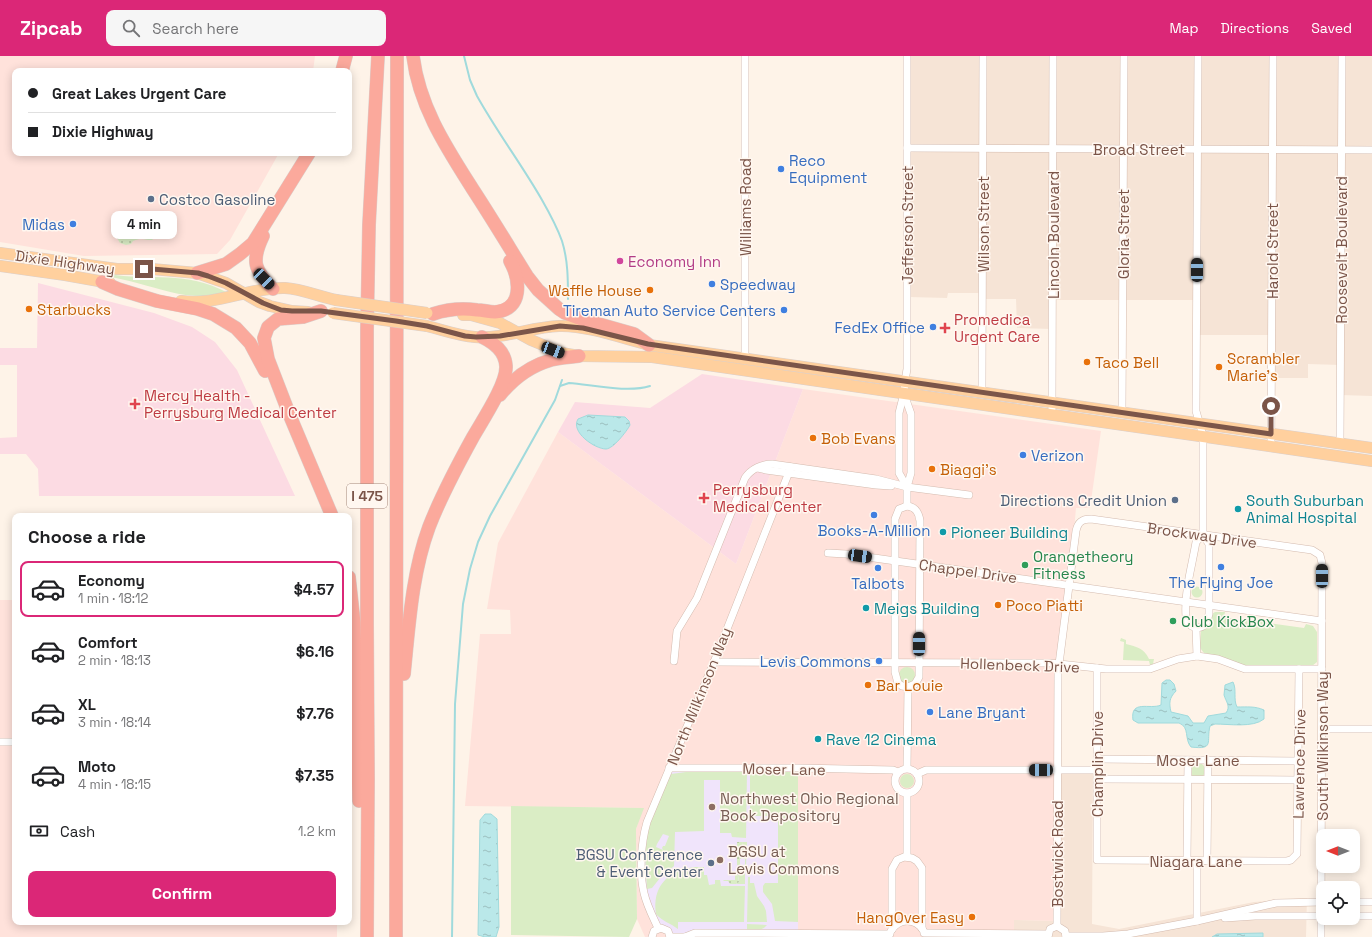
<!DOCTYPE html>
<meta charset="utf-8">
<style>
:root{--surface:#fff;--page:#f6f6f6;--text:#202124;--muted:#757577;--line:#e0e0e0;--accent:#db2777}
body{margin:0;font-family:"Space Grotesk",sans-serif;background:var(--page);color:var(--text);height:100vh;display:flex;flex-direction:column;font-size:15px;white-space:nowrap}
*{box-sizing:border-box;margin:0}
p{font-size:13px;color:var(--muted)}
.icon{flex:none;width:22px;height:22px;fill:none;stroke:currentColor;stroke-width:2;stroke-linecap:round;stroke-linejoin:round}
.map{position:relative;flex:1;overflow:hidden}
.details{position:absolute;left:12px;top:457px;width:340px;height:412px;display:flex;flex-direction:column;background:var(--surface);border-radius:8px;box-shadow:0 2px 10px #0003}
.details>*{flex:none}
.guide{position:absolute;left:12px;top:12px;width:340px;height:88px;border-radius:8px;box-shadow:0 2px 10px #0003;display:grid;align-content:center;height:88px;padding:0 16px;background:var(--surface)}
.needle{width:26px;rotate:270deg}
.buttons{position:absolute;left:1316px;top:773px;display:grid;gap:8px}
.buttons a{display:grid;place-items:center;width:44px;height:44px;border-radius:8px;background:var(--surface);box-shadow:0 2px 10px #0003;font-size:20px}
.end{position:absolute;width:18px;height:18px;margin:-9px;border:5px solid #7b5549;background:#fff;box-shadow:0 0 0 2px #fff}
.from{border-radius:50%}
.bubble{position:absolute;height:28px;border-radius:8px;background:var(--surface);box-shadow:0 2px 10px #0003;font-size:13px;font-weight:700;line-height:28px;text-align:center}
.car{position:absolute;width:12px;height:24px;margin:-12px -6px;border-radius:5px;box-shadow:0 0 3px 1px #0007;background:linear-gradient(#222 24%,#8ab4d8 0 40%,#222 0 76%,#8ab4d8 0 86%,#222 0)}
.guide b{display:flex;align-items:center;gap:14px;height:38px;font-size:15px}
.guide b+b{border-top:1px solid var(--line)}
.guide i{width:10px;height:10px;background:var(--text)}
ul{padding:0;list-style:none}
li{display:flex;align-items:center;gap:12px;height:56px;margin:0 8px 6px;padding:0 8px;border:2px solid transparent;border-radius:8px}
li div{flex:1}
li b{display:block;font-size:15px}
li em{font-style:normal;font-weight:700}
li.active{border-color:var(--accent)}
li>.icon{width:36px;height:36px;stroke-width:1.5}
h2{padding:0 16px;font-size:18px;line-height:48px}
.pay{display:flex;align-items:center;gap:10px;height:44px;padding:0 16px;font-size:15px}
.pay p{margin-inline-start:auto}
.cta{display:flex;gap:8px;margin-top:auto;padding:8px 16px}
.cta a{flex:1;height:46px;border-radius:8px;background:var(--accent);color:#fff;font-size:16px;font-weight:700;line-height:46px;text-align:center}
header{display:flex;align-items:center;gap:24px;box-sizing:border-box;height:56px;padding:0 20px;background:var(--accent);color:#fff}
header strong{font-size:19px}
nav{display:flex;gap:22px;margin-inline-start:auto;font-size:14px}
.search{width:280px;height:36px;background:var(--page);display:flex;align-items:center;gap:10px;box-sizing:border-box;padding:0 14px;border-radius:8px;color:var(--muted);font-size:15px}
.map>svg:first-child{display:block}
.residential{fill:#f6e4d6}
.commercial{fill:#ffe2db}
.education{fill:#f0e4fb}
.medical{fill:#fcdbe3}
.grass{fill:#daedc5;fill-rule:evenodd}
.garden{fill:url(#garden-dots)}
.water{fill:url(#water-ripples);stroke:#a0dadc}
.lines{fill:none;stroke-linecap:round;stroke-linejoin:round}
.stream{stroke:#a0dadc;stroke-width:2}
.street-casing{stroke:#d4bbaf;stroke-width:8}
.primary-casing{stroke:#dacfcc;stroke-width:12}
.highway-casing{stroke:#dacfcc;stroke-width:14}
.street{stroke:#fff;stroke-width:7}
.primary{stroke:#ffd09e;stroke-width:11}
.highway{stroke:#fba99c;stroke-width:13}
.primary-bridge-casing{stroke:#dacfcc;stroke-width:12;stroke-linecap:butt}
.primary-bridge{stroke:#ffd09e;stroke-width:11}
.route{stroke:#7b5549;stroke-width:5}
.shop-dot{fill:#3f7fe0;stroke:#fff7f0;stroke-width:1.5}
.service-dot{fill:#5c6f8a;stroke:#fff7f0;stroke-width:1.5}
.hotel-dot{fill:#d1479c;stroke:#fff7f0;stroke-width:1.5}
.food-dot{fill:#e8710a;stroke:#fff7f0;stroke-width:1.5}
.health-dot{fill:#e0444e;stroke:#fff7f0;stroke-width:1.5}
.culture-dot{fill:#0f9aa8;stroke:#fff7f0;stroke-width:1.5}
.leisure-dot{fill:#2e9e5b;stroke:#fff7f0;stroke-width:1.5}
.education-dot{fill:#8d6e63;stroke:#fff7f0;stroke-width:1.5}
.labels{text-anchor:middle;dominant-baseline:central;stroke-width:3;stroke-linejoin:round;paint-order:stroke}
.shield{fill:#fff7f0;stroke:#a3867b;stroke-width:1}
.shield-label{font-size:14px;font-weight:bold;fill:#7b5549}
.street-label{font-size:15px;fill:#7b5549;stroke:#fff7f0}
.shop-label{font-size:15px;fill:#366cbe;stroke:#fff7f0;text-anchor:start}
.service-label{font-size:15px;fill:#4e5e75;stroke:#fff7f0;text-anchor:end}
.hotel-label{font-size:15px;fill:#b23c85;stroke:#fff7f0;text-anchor:start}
.food-label{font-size:15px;fill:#c56008;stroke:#fff7f0;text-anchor:start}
.health-label{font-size:15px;fill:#be3a42;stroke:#fff7f0;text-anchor:start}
.culture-label{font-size:15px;fill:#0d838f;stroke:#fff7f0;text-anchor:start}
.leisure-label{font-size:15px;fill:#27864d;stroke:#fff7f0;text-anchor:start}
.education-label{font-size:15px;fill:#785e54;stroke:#fff7f0;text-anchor:start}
</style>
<header>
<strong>Zipcab</strong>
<div class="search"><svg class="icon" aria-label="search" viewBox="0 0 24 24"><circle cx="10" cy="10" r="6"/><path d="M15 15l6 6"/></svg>Search here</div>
<nav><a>Map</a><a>Directions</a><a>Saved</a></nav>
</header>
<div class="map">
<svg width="1372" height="881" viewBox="0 0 1372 881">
<defs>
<pattern id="garden-dots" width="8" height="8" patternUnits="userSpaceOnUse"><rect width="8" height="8" fill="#daedc5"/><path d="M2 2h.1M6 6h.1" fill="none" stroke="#b6c3a2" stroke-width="1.8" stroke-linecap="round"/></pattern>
<pattern id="water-ripples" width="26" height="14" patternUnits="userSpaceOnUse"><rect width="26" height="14" fill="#bae8e9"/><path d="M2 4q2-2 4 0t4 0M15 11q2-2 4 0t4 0" fill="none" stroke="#9cbfbf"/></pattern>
</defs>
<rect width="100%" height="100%" fill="#fef3e8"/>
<!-- residential -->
<g class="residential">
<polygon points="907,0 1372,0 1372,340 1341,339 1341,309 1308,308 1308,322 1272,322 1271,279 1197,279 1197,244 1053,244 1052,273 1017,272 1016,243 982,243 981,237 948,237 947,242 909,241"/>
<polygon points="1059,715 1093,715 1092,868 1119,873 1254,846 1307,842 1306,881 1014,881 1014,864 1057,865"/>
</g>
<!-- commercial -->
<g class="commercial">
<polygon points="0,0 315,0 313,15 15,15 15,97 279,97 230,184 217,198 84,200 0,186"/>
<polygon points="803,333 1101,375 1090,452 1076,452 1069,530 1058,616 1057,865 1014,864 1014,881 645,881 637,863 636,773 643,752 465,750 480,578 511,578 510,554 487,553 498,487 558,376 736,508"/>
<polygon points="0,544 15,544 15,866 337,866 337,881 0,881"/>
</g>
<!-- education -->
<polygon class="education" points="669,712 798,712 798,877 670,881 661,872 647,848 642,788"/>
<!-- medical -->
<g class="medical">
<polygon points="38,227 154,257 192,271 215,286 237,314 295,440 39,440 38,413 26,398 0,398 0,382 17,381 17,309 0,309 0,292 37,292"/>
<polygon points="702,318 803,333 736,508 558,376 575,346 650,352"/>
</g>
<!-- grass -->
<g class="grass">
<path d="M 107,218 C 152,225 185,214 228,237 C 192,245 171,236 137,227 C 127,224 116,222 106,220 Z"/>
<circle cx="1197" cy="536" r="5.5"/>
<polygon points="1215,556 1225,556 1224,561 1304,572 1306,568 1313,570 1317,576 1317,606 1312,610 1244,610 1223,601 1204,597 1200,592 1201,575 1212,558"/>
<path d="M 1121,582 L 1126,584 L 1126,588 C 1137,591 1144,592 1149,603 L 1154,603 L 1153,608 L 1150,609 L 1149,605 L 1123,604 L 1124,586 L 1120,585 Z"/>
<circle cx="907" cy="619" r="8"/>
<polygon points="1192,707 1201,707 1205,711 1205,717 1202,721 1192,720 1190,719 1191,709"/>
<path d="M 686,716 L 747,716 L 746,782 L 732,781 L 731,777 L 720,777 L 720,724 L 704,724 L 704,775 L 675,776 L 674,810 L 660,822 L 652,832 L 647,833 C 646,816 644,797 647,780 C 649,761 663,736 671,718 ZM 663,778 L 669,780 L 665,790 L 663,790 L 662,792 L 663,794 L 656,791 L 657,788 Z"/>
<polygon points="750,716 798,716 798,866 775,865 772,848 763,836 763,830 765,827 778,827 778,760 750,760"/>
<circle cx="907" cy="725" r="7"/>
<polygon points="511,750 644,752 636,773 637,863 629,881 511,879"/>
<polygon points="743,786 747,786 746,810 744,810 745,808 745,803 742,802 741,794"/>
<path d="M 694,811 L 704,811 L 704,819 L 707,819 L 709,829 L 715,828 L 715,824 L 720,824 L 721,830 L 745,830 L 744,866 L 678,866 L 678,873 C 670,867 662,865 656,858 C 652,831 667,815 694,811 Z"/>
<polygon points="737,812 745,812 745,828 736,828 739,826"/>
<polygon points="748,821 750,821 750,827 754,827 757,840 764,850 766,855 767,866 747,866"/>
<path d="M 747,868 L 767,869 C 761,876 755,874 747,874 Z"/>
</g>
<!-- garden -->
<g class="garden">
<path d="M 121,175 L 129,180 L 138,176 L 148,177 L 153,183 L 152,184 C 142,184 143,181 133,185 L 131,188 L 126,189 L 120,187 L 117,182 L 118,177 Z"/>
<polygon points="737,786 743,786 741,794 742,802 740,803 740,808 741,810 737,809"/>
<polygon points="737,816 739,826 736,828 730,828 728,825 724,825 723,824 735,824 735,819 737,819"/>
</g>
<!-- water -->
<g class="water">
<path d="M 588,359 L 625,361 L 629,365 L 630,369 C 627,375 613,393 606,393 C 595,393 570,376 578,363 Z"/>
<path d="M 1166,624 L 1170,624 L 1174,628 L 1176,635 C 1169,642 1169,647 1171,656 L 1188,660 L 1193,667 L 1204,667 L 1208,660 L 1226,657 C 1231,650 1226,646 1224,639 C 1224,636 1225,632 1225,629 L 1233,626 C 1237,634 1233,643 1237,651 C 1247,651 1255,650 1264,654 L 1264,663 C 1253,672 1229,668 1215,668 L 1210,670 C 1206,686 1215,694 1191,691 C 1184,683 1190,671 1179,667 L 1138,667 L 1133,664 C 1130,643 1150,654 1161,649 L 1162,627 Z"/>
<polygon points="485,758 491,758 497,763 499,871 496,881 485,881 478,879 480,764"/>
<polygon points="1263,877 1263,881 1212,881 1217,878"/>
</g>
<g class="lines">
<!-- stream -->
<g class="stream">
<path d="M 464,0 L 470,24 L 477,40 C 497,76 522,109 542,144 C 550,158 557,171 562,185 C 568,204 568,224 568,243"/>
<path d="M 560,330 L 569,327 C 593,329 628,337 650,330"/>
<polyline points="452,881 455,648 463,548 470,513 478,486 490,460 555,344 562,324"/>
</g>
<!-- street casing -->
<g class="street-casing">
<g id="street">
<polyline points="907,0 907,313 905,325 904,337 899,357 899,417 907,431"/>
<path d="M 1198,0 L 1196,355 L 1203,380 L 1203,479 L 1209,488 L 1209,558 C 1208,561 1208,564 1206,567 C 1200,576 1187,571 1186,561 C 1184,536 1192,510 1196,486 L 1203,479"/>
<polyline points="907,92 1372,94"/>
<polyline points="745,302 745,0"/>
<polyline points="982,336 983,0"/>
<polyline points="904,338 911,358 911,417 907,431 907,450"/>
<polyline points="1122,356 1124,0"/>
<polyline points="1052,358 1053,0"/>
<polyline points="1340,388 1342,0"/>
<polyline points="1271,390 1273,0"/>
<polyline points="758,412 766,414 876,429 891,430"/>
<path d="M 907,450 C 916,451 919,457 920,465 L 919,621 L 915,628 L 908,631 L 902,630 L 898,627 L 895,616 L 895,463 L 899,453 Z"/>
<polyline points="828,497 846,498 1322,565"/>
<polyline points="1196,572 1197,600"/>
<path d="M 674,605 L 677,575 L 697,542 L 745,422 C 751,413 762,408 772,408 L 876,423 L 907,431 L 969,439"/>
<polyline points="714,606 1050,607 1106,613 1150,613 1178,603 1197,600 1218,603 1245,613 1322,613"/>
<polyline points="1097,612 1097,804 1287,805 1291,804 1297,798 1299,613"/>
<polyline points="1322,673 1372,673"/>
<polyline points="0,686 15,686"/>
<polyline points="1097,703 1299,705"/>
<polyline points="669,712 798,712 893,714 898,716"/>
<polyline points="907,712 908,631"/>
<circle cx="907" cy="725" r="12"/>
<polyline points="917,718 926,714 1097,714"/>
<polyline points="1097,723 1298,724"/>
<polyline points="907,801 907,737"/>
<polyline points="1187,805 1188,704"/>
<polyline points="1207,805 1208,704"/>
<polyline points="1353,846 1372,846"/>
<polyline points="1353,860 1372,860"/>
<polyline points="1225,862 1255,860 1323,860"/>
<polyline points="1197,865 1197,805"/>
<path d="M 1057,870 L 1058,616 L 1076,475 C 1078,466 1082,463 1091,463 L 1312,494 L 1320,499 L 1322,507 L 1321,881"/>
<path d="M 658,872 C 653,861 647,850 644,837 C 639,816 641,787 647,766 L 714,606 L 791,411"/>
<polyline points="892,873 892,813 897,804 904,801 912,802 917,805 922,812 922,872"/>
<path d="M 891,875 C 899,862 915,862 923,874"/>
<polyline points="924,877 1048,878"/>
<polyline points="1066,880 1103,880 1128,878 1197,865 1276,847 1323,846"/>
<polyline points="652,881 654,875 661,872 668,875 670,881"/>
<polyline points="670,881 686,881"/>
<polyline points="685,881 695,877 890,878"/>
<polyline points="1048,881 1050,873 1057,870 1065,875 1066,881"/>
</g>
</g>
<!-- primary casing -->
<g class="primary-casing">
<g id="primary">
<polyline points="0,197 117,213 152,213 197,217 226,227 259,246 270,250 292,255 308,256"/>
<polyline points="0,210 65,219 110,227"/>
<path d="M 181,245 C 216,250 250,231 285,232 C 303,233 319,241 336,244"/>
<polyline points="463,259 471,259 500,267 531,284 562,297 579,300 652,301 1372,405"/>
<path d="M 427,270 C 443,274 459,280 475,281 C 504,283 531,271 559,270 C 586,269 622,282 649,289 L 1372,392"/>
</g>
</g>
<!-- highway casing -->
<g class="highway-casing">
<g id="highway">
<path d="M 413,0 C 419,50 446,91 472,132 C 491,161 509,191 527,220 L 538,234 L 559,253 L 565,257 L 581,263 L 634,278 L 649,289"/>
<polyline points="342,15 346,0"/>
<path d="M 263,180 C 251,205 254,214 273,233"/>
<polyline points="197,217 226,208 240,198 253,187 309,97"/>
<polyline points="102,226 118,233 157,245 198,253 213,258 236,272 250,287 265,315"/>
<polyline points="321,255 303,261 278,263 268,271 264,282 268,303 290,360 332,460"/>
<path d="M 433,258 C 448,253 462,252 477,254 C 483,254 489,256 495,256 C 524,254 520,223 510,205"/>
<path d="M 500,339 C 513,323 530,310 551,304 C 560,302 569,301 579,300"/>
<polyline points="349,521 354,567 359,745"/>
<path d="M 404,618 C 409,569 412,517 429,471 C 441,440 457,410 473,381 C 482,365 507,328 506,310 C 505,295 494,287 482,281"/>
<polyline points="367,881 368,723 367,567 367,274 369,169 378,0"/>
<polyline points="396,881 397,0"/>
</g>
</g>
<!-- street -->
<use href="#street" class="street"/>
<!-- primary -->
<use href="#primary" class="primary"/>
<!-- highway -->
<use href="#highway" class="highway"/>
<!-- primary-bridge casing -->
<g class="primary-bridge-casing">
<g id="primary-bridge">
<polyline points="336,244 427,257"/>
<polyline points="333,257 427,270"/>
</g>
</g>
<!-- primary-bridge -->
<use href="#primary-bridge" class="primary-bridge"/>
</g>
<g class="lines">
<!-- route -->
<polyline class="route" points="144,213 152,213 198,217 208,220 226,227 263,247 281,254 292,255 321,255 396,265 427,270 465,280 476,281 500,280 560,270 583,272 648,288 1271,378 1271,350"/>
</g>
<!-- markers -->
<g class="shop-dot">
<circle cx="781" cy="113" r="4"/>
<circle cx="73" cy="168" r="4"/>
<circle cx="712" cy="228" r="4"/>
<circle cx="784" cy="254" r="4"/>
<circle cx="933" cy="271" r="4"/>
<circle cx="1023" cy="399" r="4"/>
<circle cx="874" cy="459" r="4"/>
<circle cx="1221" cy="511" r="4"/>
<circle cx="878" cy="512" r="4"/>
<circle cx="879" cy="605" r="4"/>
<circle cx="930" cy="656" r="4"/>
</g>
<g class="service-dot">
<circle cx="151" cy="143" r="4"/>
<circle cx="1175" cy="444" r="4"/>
<circle cx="711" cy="807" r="4"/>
</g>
<circle class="hotel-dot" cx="620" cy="205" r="4"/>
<g class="food-dot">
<circle cx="650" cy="234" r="4"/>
<circle cx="29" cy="253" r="4"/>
<circle cx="1087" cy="306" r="4"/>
<circle cx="1219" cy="311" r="4"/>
<circle cx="813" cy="382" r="4"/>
<circle cx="932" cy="413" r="4"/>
<circle cx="998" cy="549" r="4"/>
<circle cx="868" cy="629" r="4"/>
<circle cx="972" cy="861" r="4"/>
</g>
<g class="health-dot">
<path d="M943 266h4v4h4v4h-4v4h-4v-4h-4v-4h4z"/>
<path d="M133 342h4v4h4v4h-4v4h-4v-4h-4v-4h4z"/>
<path d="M702 436h4v4h4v4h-4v4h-4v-4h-4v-4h4z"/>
</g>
<g class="culture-dot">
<circle cx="1238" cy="453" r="4"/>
<circle cx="943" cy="476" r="4"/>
<circle cx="866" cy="552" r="4"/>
<circle cx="818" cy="683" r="4"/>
</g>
<g class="leisure-dot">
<circle cx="1025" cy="509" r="4"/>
<circle cx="1173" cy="565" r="4"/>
</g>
<g class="education-dot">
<circle cx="712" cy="751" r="4"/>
<circle cx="720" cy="804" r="4"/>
</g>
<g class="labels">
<!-- shield labels -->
<rect class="shield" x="347" y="428" width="40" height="24" rx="3"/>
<g class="shield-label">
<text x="367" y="440">I 475</text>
</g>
<!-- street labels -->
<g class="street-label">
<text x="1139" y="93">Broad Street</text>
<text transform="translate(745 151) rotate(-90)">Williams Road</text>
<text transform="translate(983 168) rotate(-90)">Wilson Street</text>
<text transform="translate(907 169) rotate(-90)">Jefferson Street</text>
<text transform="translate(1123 178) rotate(-90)">Gloria Street</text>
<text transform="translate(1053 179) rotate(-90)">Lincoln Boulevard</text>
<text transform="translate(1341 194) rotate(-90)">Roosevelt Boulevard</text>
<text transform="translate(1272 195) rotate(-90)">Harold Street</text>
<text transform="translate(65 206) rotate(8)">Dixie Highway</text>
<text transform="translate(1202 479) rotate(8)">Brockway Drive</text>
<text transform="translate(968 515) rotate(8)">Chappel Drive</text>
<text transform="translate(1020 609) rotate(2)">Hollenbeck Drive</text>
<text transform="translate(699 640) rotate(-68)">North Wilkinson Way</text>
<text transform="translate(1322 690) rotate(-90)">South Wilkinson Way</text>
<text x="1198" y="704">Moser Lane</text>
<text transform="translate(1097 708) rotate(-90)">Champlin Drive</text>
<text transform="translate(1299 708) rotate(-89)">Lawrence Drive</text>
<text transform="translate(784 713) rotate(1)">Moser Lane</text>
<text transform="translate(1057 798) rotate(-90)">Bostwick Road</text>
<text x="1196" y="805">Niagara Lane</text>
</g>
<!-- shop labels -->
<g class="shop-label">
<text x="789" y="104">Reco<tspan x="789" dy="17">Equipment</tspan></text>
<text x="65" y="168" text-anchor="end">Midas</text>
<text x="720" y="228">Speedway</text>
<text x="776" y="254" text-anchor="end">Tireman Auto Service Centers</text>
<text x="925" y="271" text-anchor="end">FedEx Office</text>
<text x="1031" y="399">Verizon</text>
<text x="874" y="474" text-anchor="middle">Books-A-Million</text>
<text x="1221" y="526" text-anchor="middle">The Flying Joe</text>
<text x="878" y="527" text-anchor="middle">Talbots</text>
<text x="871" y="605" text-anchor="end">Levis Commons</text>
<text x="938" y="656">Lane Bryant</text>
</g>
<!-- service labels -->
<g class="service-label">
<text x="159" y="143" text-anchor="start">Costco Gasoline</text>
<text x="1167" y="444">Directions Credit Union</text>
<text x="703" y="798">BGSU Conference<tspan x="703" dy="17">&amp; Event Center</tspan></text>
</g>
<!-- hotel labels -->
<g class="hotel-label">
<text x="628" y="205">Economy Inn</text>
</g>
<!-- food labels -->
<g class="food-label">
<text x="642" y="234" text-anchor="end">Waffle House</text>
<text x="37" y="253">Starbucks</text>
<text x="1227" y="302">Scrambler<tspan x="1227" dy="17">Marie's</tspan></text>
<text x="1095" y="306">Taco Bell</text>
<text x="821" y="382">Bob Evans</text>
<text x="940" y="413">Biaggi's</text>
<text x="1006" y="549">Poco Piatti</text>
<text x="876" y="629">Bar Louie</text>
<text x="964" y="861" text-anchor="end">HangOver Easy</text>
</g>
<!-- health labels -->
<g class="health-label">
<text x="954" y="263">Promedica<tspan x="954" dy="17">Urgent Care</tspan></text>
<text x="144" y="339">Mercy Health -<tspan x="144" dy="17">Perrysburg Medical Center</tspan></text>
<text x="713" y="433">Perrysburg<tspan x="713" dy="17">Medical Center</tspan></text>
</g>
<!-- culture labels -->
<g class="culture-label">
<text x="1246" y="444">South Suburban<tspan x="1246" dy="17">Animal Hospital</tspan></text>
<text x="951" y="476">Pioneer Building</text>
<text x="874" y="552">Meigs Building</text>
<text x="826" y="683">Rave 12 Cinema</text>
</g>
<!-- leisure labels -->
<g class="leisure-label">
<text x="1033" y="500">Orangetheory<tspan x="1033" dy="17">Fitness</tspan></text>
<text x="1181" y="565">Club KickBox</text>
</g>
<!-- education labels -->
<g class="education-label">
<text x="720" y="742">Northwest Ohio Regional<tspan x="720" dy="17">Book Depository</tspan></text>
<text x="728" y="795">BGSU at<tspan x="728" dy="17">Levis Commons</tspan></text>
</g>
</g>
</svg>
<div class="buttons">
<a><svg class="needle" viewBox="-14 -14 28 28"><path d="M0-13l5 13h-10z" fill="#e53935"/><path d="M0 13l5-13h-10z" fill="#757577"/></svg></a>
<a><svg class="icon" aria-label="locate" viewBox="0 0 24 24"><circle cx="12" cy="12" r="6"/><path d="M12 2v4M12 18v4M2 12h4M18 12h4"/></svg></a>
</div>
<i class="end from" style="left:1271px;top:350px"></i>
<i class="end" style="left:144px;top:213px"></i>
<div class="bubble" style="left:111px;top:155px;width:66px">4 min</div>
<i class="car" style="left:1197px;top:214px;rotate:0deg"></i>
<i class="car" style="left:264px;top:223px;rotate:135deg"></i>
<i class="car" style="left:553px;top:294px;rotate:111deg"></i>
<i class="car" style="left:860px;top:500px;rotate:98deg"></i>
<i class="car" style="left:1322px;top:520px;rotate:0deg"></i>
<i class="car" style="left:919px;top:588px;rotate:0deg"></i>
<i class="car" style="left:1041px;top:714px;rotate:270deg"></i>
<div class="guide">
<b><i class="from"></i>Great Lakes Urgent Care</b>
<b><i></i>Dixie Highway</b>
</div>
<section class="details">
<h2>Choose a ride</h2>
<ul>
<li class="active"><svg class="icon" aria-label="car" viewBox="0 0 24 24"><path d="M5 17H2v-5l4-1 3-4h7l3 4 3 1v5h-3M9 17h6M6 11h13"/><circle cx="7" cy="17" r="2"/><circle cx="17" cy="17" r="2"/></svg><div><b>Economy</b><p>1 min · 18:12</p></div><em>$4.57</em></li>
<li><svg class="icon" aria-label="car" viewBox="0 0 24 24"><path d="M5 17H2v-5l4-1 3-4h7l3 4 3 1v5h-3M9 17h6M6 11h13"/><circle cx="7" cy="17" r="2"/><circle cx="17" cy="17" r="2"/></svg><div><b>Comfort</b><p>2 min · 18:13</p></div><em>$6.16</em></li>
<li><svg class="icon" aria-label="car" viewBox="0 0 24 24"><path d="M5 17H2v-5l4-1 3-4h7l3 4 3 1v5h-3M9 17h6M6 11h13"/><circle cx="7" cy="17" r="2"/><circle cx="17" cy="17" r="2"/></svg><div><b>XL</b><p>3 min · 18:14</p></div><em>$7.76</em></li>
<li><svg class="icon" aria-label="car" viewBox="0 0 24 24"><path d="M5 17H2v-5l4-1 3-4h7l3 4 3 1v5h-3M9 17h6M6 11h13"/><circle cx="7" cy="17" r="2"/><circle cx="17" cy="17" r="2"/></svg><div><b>Moto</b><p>4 min · 18:15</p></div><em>$7.35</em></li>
</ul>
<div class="pay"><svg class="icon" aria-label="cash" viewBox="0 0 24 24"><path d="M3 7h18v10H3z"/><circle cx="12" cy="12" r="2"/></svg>Cash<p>1.2 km</p></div>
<div class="cta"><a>Confirm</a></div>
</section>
</div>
